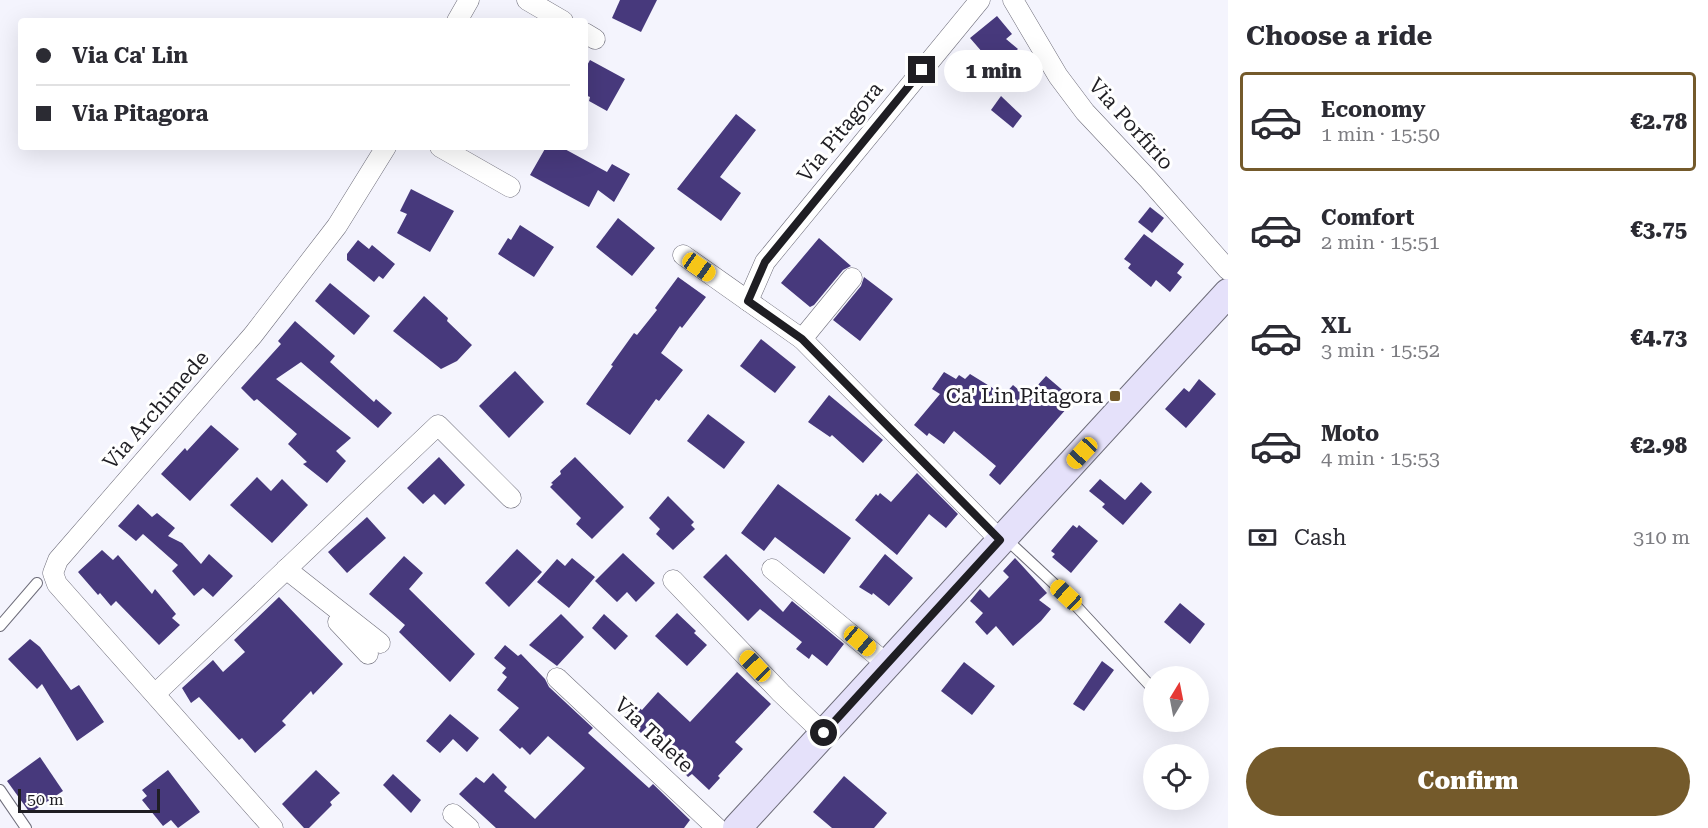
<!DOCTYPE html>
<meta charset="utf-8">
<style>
:root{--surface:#fff;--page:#f7f7f7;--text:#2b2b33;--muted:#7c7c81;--line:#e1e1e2;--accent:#745a2b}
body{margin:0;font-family:"Roboto Serif",serif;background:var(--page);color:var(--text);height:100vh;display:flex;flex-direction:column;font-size:22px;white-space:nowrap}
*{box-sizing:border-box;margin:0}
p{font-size:20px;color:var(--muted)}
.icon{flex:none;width:33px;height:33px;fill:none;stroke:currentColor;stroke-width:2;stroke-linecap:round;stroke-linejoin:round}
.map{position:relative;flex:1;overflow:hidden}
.drawer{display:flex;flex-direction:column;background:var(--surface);width:480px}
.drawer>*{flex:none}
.hud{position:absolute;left:18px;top:18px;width:570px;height:132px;border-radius:6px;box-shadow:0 6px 24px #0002;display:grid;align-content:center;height:132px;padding:0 18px;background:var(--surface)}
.needle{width:39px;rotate:10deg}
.buttons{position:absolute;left:1143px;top:666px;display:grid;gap:12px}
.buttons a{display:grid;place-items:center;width:66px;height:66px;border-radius:50%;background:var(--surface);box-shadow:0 6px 24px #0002;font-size:30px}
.scale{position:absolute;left:18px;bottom:15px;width:142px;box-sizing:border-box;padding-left:6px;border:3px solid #1f1e23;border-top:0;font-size:16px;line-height:21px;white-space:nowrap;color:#1f1e23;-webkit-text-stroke:4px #fff;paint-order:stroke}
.end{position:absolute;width:27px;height:27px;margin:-14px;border:8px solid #1f1e23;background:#fff;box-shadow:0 0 0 3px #fff}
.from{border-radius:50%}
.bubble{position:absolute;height:42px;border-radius:21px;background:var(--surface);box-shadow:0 6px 24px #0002;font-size:20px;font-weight:800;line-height:42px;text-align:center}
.car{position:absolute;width:18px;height:36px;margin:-18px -9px;border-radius:8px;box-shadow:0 0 4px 2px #0007;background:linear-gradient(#f5c518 24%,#345 0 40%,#f5c518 0 76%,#345 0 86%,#f5c518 0)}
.hud b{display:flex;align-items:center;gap:21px;height:57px;font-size:22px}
.hud b+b{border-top:2px solid var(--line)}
.hud i{width:15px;height:15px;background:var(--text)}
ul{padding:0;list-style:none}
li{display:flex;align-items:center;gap:18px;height:99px;margin:0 12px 9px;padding:0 6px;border:3px solid transparent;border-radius:6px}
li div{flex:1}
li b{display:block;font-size:22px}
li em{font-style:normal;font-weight:800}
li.current{border-color:var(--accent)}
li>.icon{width:54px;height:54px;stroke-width:1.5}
h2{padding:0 18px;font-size:27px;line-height:72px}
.pay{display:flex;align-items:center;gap:15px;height:66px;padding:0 18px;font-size:22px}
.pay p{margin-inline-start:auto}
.primary-button{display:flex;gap:12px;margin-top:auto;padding:12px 18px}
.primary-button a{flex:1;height:69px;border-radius:36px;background:var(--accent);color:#fff;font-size:24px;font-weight:800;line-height:69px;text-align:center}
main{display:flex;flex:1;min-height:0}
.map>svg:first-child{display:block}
.building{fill:#47397c}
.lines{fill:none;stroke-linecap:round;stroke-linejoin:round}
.lane-casing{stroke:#6e6d7a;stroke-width:12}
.street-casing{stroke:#6e6d7a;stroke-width:21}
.secondary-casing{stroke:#6e6d7a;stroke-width:30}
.lane{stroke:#fff;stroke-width:10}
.street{stroke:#fff;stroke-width:20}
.secondary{stroke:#e5e1fa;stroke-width:28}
.route{stroke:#1f1e23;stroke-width:8}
.poi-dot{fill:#745a2b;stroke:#fff;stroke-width:2}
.labels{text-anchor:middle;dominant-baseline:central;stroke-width:6;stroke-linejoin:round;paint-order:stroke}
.street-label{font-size:21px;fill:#1f1e23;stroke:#fff}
.poi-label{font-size:21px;fill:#1f1e23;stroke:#fff;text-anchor:end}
</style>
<main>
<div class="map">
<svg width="1228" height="828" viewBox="0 0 1228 828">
<rect width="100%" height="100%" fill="#f4f4fd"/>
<!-- building -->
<g class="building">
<polygon points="620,0 657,0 641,32 612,18"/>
<polygon points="997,16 1012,34 1006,39 1018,49 996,68 970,38"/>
<polygon points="590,60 625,79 607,111 589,101 590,97 585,95 585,69"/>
<polygon points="1001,96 1022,116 1013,128 991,110"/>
<polygon points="736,114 756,130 720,177 741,193 721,221 677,189"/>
<polygon points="546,147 561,147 607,172 612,164 630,174 614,202 598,190 589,207 530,175"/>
<polygon points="411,189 454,211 430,252 397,233 407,214 400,211"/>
<polygon points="1150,207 1164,218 1152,233 1138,222"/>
<polygon points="618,218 655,248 632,276 596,247"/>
<polygon points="520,225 554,247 534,277 498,254 508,238 511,240"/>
<polygon points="1144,234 1184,264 1177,273 1182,277 1170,292 1156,280 1151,287 1128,268 1131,264 1124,259"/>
<polygon points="819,238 851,266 843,270 814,305 810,307 781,283"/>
<polygon points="358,240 369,249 372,245 395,264 383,279 379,276 374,282 347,260 347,254"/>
<polygon points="678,277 706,297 682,328 680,326 661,353 683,370 659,401 656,399 630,435 586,404 613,366 611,365 634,333 637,335 657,310 655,308"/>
<polygon points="864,277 893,299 860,341 833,320 861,286"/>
<polygon points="330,283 370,316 354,335 315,301"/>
<polygon points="424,296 448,318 447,321 472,345 457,361 441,369 393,331"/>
<polygon points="295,321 335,356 330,362 374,402 376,399 392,413 378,428 301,362 276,379 351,438 336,451 346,461 327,483 303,464 307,462 288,444 297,434 257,399 254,401 241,388 281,344 278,341"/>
<polygon points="761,339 796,367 775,393 740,366"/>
<polygon points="515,371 544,402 509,438 479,406"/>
<polygon points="944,372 956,379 959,375 965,379 970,374 1004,395 1013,385 1027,397 1046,376 1074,400 1000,485 989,475 996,466 954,431 944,444 929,433 927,436 914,425 940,394 932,389"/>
<polygon points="1199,379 1216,394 1186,428 1165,409 1184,388 1189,392"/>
<polygon points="829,395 883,440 863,463 832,435 830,437 808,422"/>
<polygon points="708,414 745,442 724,469 687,441"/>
<polygon points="211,425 239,449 190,501 161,474 185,448 187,451"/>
<polygon points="439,457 465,485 445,505 434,494 423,504 407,488"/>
<polygon points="575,457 624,507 592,539 576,524 581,518 550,487 553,484 551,483 561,474 560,471"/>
<polygon points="917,473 958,514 946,528 929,514 897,555 855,520 876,494 878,496 880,493 891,502"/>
<polygon points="257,477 271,491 282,479 308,505 272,543 230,505"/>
<polygon points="1100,479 1125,500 1141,482 1152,492 1123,525 1102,507 1105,504 1089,491"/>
<polygon points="778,484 851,538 824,574 775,537 764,551 741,533"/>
<polygon points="668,496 694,522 691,525 695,529 673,550 656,534 660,529 649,518"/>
<polygon points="138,504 152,517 157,513 175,528 168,536 182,543 201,564 209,554 233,576 213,597 203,588 194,596 172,571 178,565 143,534 136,541 118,526"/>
<polygon points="367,517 386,538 347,573 328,552"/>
<polygon points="1073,525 1077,528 1079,525 1098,541 1071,573 1052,557 1055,554 1051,551"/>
<polygon points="517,549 542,572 509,607 485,583"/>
<polygon points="102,550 113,560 118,555 152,594 155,589 176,614 172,618 180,625 159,645 116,601 111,606 100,593 98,595 78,572"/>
<polygon points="623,553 655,583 636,602 627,592 617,602 595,581"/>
<polygon points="726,554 783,612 792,601 844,644 827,666 812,654 809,659 796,649 802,642 760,609 748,621 703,577"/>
<polygon points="885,554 913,578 889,606 873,593 872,595 859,587"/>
<polygon points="404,556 423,573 409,589 475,654 450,682 399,632 405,625 369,594"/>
<polygon points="572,558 595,577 569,608 537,582 557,559 565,566"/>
<polygon points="1015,558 1047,593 1039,600 1051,609 1041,621 1013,646 996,626 987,635 975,622 983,613 970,601 980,589 989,598 1009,577 1003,571"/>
<polygon points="279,597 343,664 313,695 311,691 282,721 286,725 255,753 242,738 239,740 199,697 191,703 182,688 213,660 223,672 245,652 234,640"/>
<polygon points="1180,603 1205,624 1190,644 1164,622"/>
<polygon points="677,613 696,631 694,633 707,645 687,666 655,636"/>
<polygon points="561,614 584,637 557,666 529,645"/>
<polygon points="604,614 628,636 615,650 592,628"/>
<polygon points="30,639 40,647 71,690 79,685 104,722 77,741 42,684 37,689 8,659"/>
<polygon points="505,645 518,656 521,654 545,679 549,687 593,728 588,733 649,788 653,784 690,820 684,828 496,828 459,794 476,777 484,783 493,773 507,787 504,791 535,819 585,768 548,736 530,755 522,747 520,749 499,730 519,708 497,690 507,677 502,673 506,668 494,658"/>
<polygon points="1102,661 1114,670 1084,711 1073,704"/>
<polygon points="964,662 995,686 972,715 941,691"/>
<polygon points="737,672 771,704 735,742 743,749 718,776 720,778 709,790 692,774 688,777 678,766 680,763 666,750 669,747 647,727 641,733 623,716 635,705 642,710 658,692 690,722"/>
<polygon points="450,714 479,738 467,752 453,739 440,753 426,741"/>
<polygon points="40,757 63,791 30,813 7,781"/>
<polygon points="168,770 200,812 178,828 171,820 163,826 142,800 147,796 142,790"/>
<polygon points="316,770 340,793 330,802 332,805 309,828 304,828 282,804"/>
<polygon points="393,774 421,800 411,813 383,785"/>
<polygon points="844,776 887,813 874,828 832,828 813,812"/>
</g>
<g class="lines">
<!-- lane casing -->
<g class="lane-casing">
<g id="lane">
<polyline points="1005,538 1066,595 1154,690"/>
<polyline points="0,626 37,583"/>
<polyline points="0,790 26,828"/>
</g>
</g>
<!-- street casing -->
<g class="street-casing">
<g id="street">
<polyline points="527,0 563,21"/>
<polyline points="1013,0 1058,76 1085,112 1149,180 1228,270"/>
<polyline points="457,21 469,0"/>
<polyline points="585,33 595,39"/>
<polyline points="440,147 510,187"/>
<polyline points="683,255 802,339 1000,540"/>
<polyline points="748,301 765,262 980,0"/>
<polyline points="802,339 852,278"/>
<polyline points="286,569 380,643"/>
<polyline points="772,569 887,664"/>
<polyline points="673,580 781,693 823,733"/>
<polyline points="338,622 368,654"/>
<polyline points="557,678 717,828"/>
<polyline points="155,694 438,425 511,498"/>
<polyline points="453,814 469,828"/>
<polyline points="273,828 57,584 53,573 58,560 253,335 337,226 386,147"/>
</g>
</g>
<!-- secondary casing -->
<g class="secondary-casing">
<polyline id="secondary" points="737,828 1228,293"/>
</g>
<!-- lane -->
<use href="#lane" class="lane"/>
<!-- street -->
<use href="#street" class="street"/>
<!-- secondary -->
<use href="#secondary" class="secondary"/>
</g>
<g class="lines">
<!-- route -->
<polyline class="route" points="824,733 1000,540 802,339 748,301 765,262 922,70"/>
</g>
<!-- markers -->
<rect class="poi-dot" x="1109" y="390" width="12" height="12" rx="3"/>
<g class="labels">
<!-- street labels -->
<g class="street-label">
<text transform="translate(1131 124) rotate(48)">Via Porfirio</text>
<text transform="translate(840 132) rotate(-51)">Via Pitagora</text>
<text transform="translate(156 410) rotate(-49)">Via Archimede</text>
<text transform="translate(654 735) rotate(43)">Via Talete</text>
</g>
<!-- poi labels -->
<g class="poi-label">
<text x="1103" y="396">Ca' Lin Pitagora</text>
</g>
</g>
</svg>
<div class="buttons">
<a><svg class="needle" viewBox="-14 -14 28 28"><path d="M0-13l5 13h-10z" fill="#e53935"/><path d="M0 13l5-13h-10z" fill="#7c7c81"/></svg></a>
<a><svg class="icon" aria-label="locate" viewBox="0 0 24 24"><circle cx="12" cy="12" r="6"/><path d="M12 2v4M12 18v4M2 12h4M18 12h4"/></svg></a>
</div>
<div class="scale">50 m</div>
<i class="end from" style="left:824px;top:733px"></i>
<i class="end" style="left:922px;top:70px"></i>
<div class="bubble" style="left:944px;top:50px;width:99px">1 min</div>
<i class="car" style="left:699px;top:267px;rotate:125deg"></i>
<i class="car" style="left:1082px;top:453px;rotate:223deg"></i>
<i class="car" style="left:1066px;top:595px;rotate:313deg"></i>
<i class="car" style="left:860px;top:641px;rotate:130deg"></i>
<i class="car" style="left:755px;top:666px;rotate:316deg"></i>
<div class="hud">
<b><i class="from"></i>Via Ca' Lin</b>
<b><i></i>Via Pitagora</b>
</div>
</div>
<section class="drawer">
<h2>Choose a ride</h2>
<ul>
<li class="current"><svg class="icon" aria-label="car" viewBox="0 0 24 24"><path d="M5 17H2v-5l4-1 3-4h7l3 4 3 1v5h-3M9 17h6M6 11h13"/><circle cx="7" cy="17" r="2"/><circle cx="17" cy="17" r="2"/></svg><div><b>Economy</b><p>1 min · 15:50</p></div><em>€2.78</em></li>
<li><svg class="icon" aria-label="car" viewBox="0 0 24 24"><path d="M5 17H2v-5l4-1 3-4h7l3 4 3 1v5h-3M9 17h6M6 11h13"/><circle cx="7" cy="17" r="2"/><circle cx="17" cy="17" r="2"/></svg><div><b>Comfort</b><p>2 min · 15:51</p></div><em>€3.75</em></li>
<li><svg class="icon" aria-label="car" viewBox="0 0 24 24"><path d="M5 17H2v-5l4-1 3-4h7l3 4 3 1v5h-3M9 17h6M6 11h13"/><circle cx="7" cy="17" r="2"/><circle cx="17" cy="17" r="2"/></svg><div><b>XL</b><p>3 min · 15:52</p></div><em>€4.73</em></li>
<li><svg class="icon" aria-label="car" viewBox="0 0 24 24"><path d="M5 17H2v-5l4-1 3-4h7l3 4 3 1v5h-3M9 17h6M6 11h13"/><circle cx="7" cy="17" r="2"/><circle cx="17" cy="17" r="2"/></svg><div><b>Moto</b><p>4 min · 15:53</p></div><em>€2.98</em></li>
</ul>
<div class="pay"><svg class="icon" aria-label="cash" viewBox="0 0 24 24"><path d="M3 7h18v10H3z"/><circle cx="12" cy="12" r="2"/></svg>Cash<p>310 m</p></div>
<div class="primary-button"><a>Confirm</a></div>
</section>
</main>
